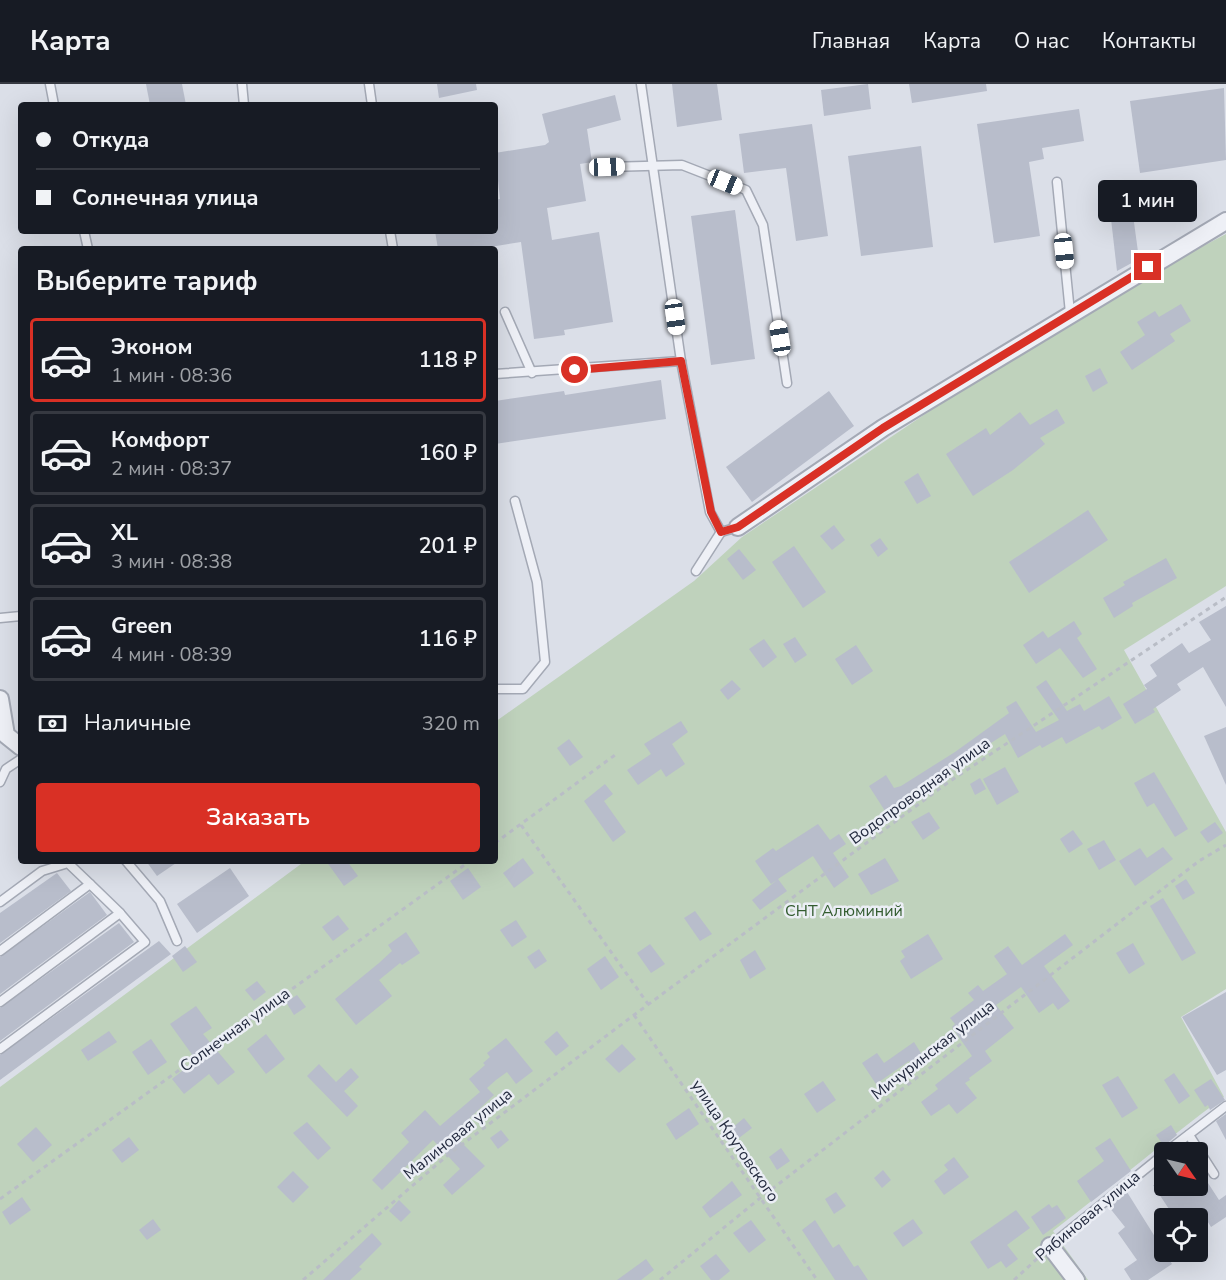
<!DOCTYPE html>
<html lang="ru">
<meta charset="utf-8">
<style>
:root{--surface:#171b24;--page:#20242c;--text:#f1f3f6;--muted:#9ea1a6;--line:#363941;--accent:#d93025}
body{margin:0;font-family:"Nunito Sans",sans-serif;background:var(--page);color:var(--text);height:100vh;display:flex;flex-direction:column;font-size:22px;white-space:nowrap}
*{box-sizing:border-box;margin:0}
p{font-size:20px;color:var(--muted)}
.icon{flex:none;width:33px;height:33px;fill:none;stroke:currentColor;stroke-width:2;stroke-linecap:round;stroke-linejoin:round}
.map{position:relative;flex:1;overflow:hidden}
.side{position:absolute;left:18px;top:162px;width:480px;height:618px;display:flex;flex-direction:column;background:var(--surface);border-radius:6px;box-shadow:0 6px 24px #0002}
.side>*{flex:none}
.hud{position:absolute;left:18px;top:18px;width:480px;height:132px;border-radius:6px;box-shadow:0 6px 24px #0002;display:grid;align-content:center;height:132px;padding:0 18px;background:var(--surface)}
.needle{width:39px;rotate:124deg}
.controls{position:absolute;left:1154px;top:1058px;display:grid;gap:12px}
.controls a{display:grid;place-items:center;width:54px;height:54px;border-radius:6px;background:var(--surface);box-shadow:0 6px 24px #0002;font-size:30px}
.end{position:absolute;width:27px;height:27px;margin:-14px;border:8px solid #d93025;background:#fff;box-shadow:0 0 0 3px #fff}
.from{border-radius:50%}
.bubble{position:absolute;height:42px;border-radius:6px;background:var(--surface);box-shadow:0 6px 24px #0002;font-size:20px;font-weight:600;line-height:42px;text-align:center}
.car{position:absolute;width:18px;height:36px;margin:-18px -9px;border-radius:8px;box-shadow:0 0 4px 2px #0007;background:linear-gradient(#fff 24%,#345 0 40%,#fff 0 76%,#345 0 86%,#fff 0)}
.hud b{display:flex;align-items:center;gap:21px;height:57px;font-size:22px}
.hud b+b{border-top:2px solid var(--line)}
.hud i{width:15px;height:15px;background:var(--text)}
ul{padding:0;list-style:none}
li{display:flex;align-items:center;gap:18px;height:84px;margin:0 12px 9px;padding:0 6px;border:3px solid var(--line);border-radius:6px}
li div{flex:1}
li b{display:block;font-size:22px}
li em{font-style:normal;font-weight:600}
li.current{border-color:var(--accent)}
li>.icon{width:54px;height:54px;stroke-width:1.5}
h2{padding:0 18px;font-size:27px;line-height:72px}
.pay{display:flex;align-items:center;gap:15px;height:66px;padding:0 18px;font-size:22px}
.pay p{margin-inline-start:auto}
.button{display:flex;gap:12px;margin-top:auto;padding:12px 18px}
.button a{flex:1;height:69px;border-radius:6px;background:var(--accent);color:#fff;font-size:24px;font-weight:600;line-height:69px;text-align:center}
header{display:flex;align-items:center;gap:36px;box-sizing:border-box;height:84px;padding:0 30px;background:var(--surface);border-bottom:2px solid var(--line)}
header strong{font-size:28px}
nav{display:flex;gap:33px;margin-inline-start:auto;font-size:21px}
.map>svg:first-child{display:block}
.green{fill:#bfd2bc}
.building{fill:#b8bdcb}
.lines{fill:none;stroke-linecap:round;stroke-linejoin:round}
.service-casing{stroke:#a4a9b5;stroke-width:11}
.minor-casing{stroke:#a4a9b5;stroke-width:20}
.path{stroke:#b9bdc6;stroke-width:3;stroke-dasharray:4.5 4.5;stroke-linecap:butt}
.service{stroke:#eef0f6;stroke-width:8}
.minor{stroke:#eef0f6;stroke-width:16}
.route{stroke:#d93025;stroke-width:8}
.labels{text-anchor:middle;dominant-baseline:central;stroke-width:5;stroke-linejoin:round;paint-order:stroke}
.street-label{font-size:16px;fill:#242b3f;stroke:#ebeef5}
.park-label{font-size:16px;fill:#335c30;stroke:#ebeef5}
</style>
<header>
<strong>Карта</strong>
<nav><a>Главная</a><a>Карта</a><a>О нас</a><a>Контакты</a></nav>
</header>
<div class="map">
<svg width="1226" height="1196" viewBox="0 0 1226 1196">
<rect width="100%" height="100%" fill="#dbdfe8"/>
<!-- green -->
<path class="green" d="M 1226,150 L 1226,502 L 1124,566 L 1226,748 L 1226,905 L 1181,933 L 1224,1013 C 1165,1056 1111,1103 1053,1147 L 1088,1196 L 0,1196 L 0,1003 L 305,777 L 495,777 L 495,638 L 694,497 L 742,453 L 967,302 L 1110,211 Z"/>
<!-- building -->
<g class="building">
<polygon points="146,0 182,0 186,21 150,21"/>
<polygon points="437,0 476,0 477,6 439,14"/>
<polygon points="672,0 717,0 722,36 677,43"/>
<polygon points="868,0 871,25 824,32 821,6"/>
<polygon points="909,0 986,0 987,7 912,19"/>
<polygon points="1224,4 1226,76 1140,89 1130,17"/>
<polygon points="615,11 621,36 587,45 592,78 580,80 586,117 547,124 552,156 599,148 613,238 564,246 565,251 534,255 521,158 478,165 438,165 435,147 495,147 495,116 500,115 495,69 545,61 549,58 542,30"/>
<polygon points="1079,25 1084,57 1042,64 1044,75 1029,78 1040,152 994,159 977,40"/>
<polygon points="812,40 828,152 796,157 786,84 744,89 739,50"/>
<polygon points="921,62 933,163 861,172 848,72"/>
<polygon points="735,126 755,275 711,281 691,132"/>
<polygon points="1133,131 1139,175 1117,187 1111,135"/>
<polygon points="1181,220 1191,237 1170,250 1175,257 1132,286 1120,268 1145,251 1137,238 1155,227 1159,233"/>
<polygon points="1100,284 1108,299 1093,308 1085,292"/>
<polygon points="661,296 666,335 495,360 495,317 564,307 565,311"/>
<polygon points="829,307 854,342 752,418 726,383"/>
<polygon points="1057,325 1065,339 1040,354 1045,360 1013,386 973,412 946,370 986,344 990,351 1020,328 1030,341"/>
<polygon points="918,389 931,412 917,420 904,398"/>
<polygon points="1088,426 1108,456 1029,509 1009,478"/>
<polygon points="834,441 845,456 832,466 820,452"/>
<polygon points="880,454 888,465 878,473 870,461"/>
<polygon points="794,462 826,508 803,524 772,478"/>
<polygon points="739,465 756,486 743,496 727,475"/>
<polygon points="1166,474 1177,494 1132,519 1133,522 1114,534 1103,514 1125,501 1123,498"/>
<polygon points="1226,522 1226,623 1203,583 1177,600 1181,606 1153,625 1155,628 1135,640 1123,620 1147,605 1144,601 1157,592 1150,581 1182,559 1189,569 1211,556 1199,538"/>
<polygon points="1074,537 1082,550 1077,554 1097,585 1083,594 1060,564 1036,580 1023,561 1043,547 1048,554"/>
<polygon points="795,553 807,571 795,579 783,560"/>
<polygon points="764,555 777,573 763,584 749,565"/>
<polygon points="856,561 873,587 852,601 835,575"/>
<polygon points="732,596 741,605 728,616 720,606"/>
<polygon points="1046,596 1067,627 1080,620 1084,627 1109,612 1122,634 1102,646 1099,642 1066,660 1062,653 1042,664 1040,661 1018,674 1005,650 885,727 869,702 886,691 894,704 901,702 955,668 1009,629 1006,623 1016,617 1036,648 1059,636 1036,603"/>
<polygon points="681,637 688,648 672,660 685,680 666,693 661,685 638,701 627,686 651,670 644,660"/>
<polygon points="1226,643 1226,701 1204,652"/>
<polygon points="569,655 583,673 570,682 557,664"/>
<polygon points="1005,683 1019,708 997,721 983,695"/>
<polygon points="1154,688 1188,745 1175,753 1154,719 1147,723 1134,699"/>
<polygon points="980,694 986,705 975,711 970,700"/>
<polygon points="605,700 613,710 604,717 626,748 613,758 584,717"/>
<polygon points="929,728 940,744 923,756 911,738"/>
<polygon points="1215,738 1223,749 1208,759 1200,748"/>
<polygon points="818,740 830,756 839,750 846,760 833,769 849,793 834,804 813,772 778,795 787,807 760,826 752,816 777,796 771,800 755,777 773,764 776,767"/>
<polygon points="1073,746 1083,760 1069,769 1060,755"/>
<polygon points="1104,756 1116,776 1099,786 1087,765"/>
<polygon points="1163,763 1173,775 1135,802 1119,777 1140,764 1147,774"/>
<polygon points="523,774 534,789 514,804 503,789"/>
<polygon points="885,774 899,797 871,811 858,790"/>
<polygon points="146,777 179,777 157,792"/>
<polygon points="326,777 347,777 358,792 344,802"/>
<polygon points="230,784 249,812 197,849 177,820"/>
<polygon points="468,784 481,803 463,816 450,797"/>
<polygon points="57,789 71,807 0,859 0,829"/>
<polygon points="1186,795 1195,809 1183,816 1175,802"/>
<polygon points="90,808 107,831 0,910 0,873"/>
<polygon points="1163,814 1196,869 1182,877 1150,822"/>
<polygon points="695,827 712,850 700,857 684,834"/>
<polygon points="338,831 349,845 333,857 322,843"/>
<polygon points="516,836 527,853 512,863 500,846"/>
<polygon points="119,839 134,858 0,957 0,924"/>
<polygon points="406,848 420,869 402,881 400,879 379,896 392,912 356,941 335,915 379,879 392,867 388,861"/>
<polygon points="928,850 943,875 911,895 900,877 905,873 901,867"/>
<polygon points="1065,850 1073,861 1044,882 1070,917 1058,926 1053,919 1039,929 1021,903 996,921 1014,944 985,967 992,977 969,994 970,996 965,999 977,1014 957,1030 949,1020 931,1032 921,1018 938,1005 935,1001 972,972 952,943 955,940 950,934 974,916 968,909 978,901 983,907 1007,890 994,872 1008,862 1022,881"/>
<polygon points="159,857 171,870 0,996 0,971"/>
<polygon points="1133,859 1145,880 1129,890 1116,869"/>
<polygon points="650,860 665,880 651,889 637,869"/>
<polygon points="185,862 197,878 183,888 172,872"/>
<polygon points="539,865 547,877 535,885 527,873"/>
<polygon points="755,866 766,885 750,895 740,876"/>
<polygon points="605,872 619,893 601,906 587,885"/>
<polygon points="257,897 266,908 254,917 245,906"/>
<polygon points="1226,908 1226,986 1217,991 1182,933"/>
<polygon points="297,911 306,923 294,931 286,918"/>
<polygon points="196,922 212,944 203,950 235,988 218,1001 209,990 184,1010 172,995 196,976 170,940"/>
<polygon points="109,947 117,958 88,977 81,966"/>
<polygon points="557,947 569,962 556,972 544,958"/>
<polygon points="266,950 285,975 266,990 247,965"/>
<polygon points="506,954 533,987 516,1000 507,988 496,996 487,1004 494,1011 453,1050 485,1082 452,1111 443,1101 460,1085 433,1056 382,1106 372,1096 409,1058 401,1049 425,1026 440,1042 480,1008 469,995 485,981 483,979 490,973 487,969"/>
<polygon points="151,955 167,978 148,991 132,968"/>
<polygon points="914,958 924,974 912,982 909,977 876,1000 862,979 877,969 884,979"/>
<polygon points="622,960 636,975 619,989 605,975"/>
<polygon points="319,980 336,998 351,984 359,993 344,1007 358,1022 347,1033 307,992"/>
<polygon points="1174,989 1190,1012 1179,1020 1164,996"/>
<polygon points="1118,992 1138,1024 1122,1034 1102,1001"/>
<polygon points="1211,995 1225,1016 1210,1026 1208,1021 1205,1023 1194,1006"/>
<polygon points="823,997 836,1016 817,1029 804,1010"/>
<polygon points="689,1024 699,1040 676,1056 666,1040"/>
<polygon points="1226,1030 1226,1056 1216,1037"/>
<polygon points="744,1034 752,1044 739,1054 732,1044"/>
<polygon points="307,1038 331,1064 318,1076 293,1049"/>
<polygon points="1171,1041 1177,1051 1164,1062 1156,1051"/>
<polygon points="36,1043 52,1061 33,1078 17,1060"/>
<polygon points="501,1046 509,1056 498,1065 490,1054"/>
<polygon points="129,1053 139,1066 122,1079 112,1066"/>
<polygon points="1110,1054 1131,1087 1091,1118 1077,1097 1104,1077 1095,1064"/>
<polygon points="781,1064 790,1077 777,1086 769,1073"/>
<polygon points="954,1073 969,1093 944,1111 934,1097 948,1086 944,1081"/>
<polygon points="1197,1082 1219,1116 1226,1111 1226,1133 1211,1143 1200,1125 1185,1134 1175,1134 1153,1101 1197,1101"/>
<polygon points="883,1086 891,1096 882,1104 874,1094"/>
<polygon points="293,1087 309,1103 293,1119 277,1103"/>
<polygon points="732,1097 742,1111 710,1134 702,1123"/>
<polygon points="836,1108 846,1122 834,1130 825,1115"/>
<polygon points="1127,1108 1172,1180 1148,1196 1131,1196 1124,1185 1137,1176 1118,1149 1125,1143 1109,1123"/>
<polygon points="22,1113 31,1126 10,1141 2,1128"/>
<polygon points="399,1116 411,1128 401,1138 389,1127"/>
<polygon points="1049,1120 1052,1124 1057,1121 1066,1134 1043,1151 1031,1133"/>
<polygon points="1016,1126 1030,1144 1007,1161 1018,1175 1006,1184 1001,1177 988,1185 970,1158"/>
<polygon points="153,1135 161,1146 147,1156 139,1146"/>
<polygon points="913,1135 923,1149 903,1163 893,1149"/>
<polygon points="751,1136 766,1156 749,1169 733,1149"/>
<polygon points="815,1136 833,1164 839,1160 854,1183 858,1181 868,1196 835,1196 802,1146"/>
<polygon points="372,1149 382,1160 359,1183 362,1185 350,1196 323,1196"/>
<polygon points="716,1170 730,1187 719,1196 711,1196 700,1182"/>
<polygon points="646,1175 654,1186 641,1196 617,1196"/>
</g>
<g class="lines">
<!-- service casing -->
<g class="service-casing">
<g id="service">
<polyline points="50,0 54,21"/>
<polyline points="242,0 244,21"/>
<polyline points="369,0 372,21"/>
<polyline points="641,0 681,277 710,428 721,448 738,443"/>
<polyline points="607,83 682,81 746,106 763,141 787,299"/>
<polyline points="1057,98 1070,229"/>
<polyline points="84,147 88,165"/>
<polyline points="390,147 393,165"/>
<polyline points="505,228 532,289"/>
<polyline points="495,290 681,277"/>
<polyline points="696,487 721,448"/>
<polyline points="0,534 21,532"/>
<polyline points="495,605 523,605 545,578 537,498 515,417"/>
<polyline points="0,698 6,685 21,675"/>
<polyline points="126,777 160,817 177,857"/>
<polyline points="90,800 120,829"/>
<polyline points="0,818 42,787 68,779 90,800 0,867"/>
<polyline points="0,918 120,829 145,858 0,965"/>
<polyline points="1189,1051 1214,1090"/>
<polyline points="1166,1068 1226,1022"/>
<polyline points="1050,1162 1164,1070"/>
</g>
</g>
<!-- minor casing -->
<g class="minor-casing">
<g id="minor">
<polyline points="738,443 883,344 1226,137"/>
<polyline points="0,615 6,651 21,663"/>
<polyline points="1050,1162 1076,1196"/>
</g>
</g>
<!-- path -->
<g class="path">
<polyline points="521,741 648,920"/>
<polyline points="495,759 615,671"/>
<polyline points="634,931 817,1196"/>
<polyline points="0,1115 470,777"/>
<polyline points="303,1196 448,1071 634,931 946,700 1226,513"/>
<polyline points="660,1196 759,1115 1199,777 1226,761"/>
<polyline points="1014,1196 1039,1173"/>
</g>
<!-- service -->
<use href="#service" class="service"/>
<!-- minor -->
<use href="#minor" class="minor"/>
</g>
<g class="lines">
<!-- route -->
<polyline class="route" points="575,286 681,277 711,428 721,448 738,443 883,344 1148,183"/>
</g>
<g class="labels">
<!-- street labels -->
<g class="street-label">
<text transform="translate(920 707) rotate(-36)">Водопроводная улица</text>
<text transform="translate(235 946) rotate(-36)">Солнечная улица</text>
<text transform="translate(933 966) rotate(-38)">Мичуринская улица</text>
<text transform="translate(458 1050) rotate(-39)">Малиновая улица</text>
<text transform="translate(735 1057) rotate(56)">улица Крутовского</text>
<text transform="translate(1088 1132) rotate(-40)">Рябиновая улица</text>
</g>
<!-- park labels -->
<g class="park-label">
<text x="844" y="827">СНТ Алюминий</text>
</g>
</g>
</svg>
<div class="controls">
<a><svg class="needle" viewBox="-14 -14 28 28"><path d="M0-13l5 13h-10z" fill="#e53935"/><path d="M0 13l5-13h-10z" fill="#9ea1a6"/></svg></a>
<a><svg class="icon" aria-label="locate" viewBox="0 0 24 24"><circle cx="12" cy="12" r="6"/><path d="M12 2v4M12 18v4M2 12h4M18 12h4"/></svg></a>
</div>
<i class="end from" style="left:575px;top:286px"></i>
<i class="end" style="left:1148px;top:183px"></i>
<div class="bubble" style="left:1098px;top:96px;width:99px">1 мин</div>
<i class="car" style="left:607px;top:83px;rotate:88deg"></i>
<i class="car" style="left:725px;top:98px;rotate:112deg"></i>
<i class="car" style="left:1064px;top:167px;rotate:174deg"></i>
<i class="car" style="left:675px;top:233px;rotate:172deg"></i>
<i class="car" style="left:780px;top:254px;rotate:351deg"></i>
<div class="hud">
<b><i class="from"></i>Откуда</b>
<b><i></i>Солнечная улица</b>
</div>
<section class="side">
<h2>Выберите тариф</h2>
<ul>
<li class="current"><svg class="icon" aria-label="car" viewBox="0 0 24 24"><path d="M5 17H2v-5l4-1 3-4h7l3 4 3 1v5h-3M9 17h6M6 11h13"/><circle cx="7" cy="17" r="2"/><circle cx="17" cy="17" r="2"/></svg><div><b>Эконом</b><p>1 мин · 08:36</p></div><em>118 ₽</em></li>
<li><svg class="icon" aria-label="car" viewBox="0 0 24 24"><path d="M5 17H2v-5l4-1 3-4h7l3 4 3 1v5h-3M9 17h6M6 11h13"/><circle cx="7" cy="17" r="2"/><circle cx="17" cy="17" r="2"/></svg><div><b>Комфорт</b><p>2 мин · 08:37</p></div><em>160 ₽</em></li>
<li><svg class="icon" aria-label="car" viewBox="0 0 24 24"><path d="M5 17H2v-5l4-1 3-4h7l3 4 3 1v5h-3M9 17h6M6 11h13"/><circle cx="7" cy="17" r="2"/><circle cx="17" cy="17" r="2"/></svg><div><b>XL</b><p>3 мин · 08:38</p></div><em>201 ₽</em></li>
<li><svg class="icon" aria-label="car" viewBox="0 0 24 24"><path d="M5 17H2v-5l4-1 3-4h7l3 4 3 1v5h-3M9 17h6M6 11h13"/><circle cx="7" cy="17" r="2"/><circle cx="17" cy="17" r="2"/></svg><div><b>Green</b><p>4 мин · 08:39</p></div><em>116 ₽</em></li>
</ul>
<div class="pay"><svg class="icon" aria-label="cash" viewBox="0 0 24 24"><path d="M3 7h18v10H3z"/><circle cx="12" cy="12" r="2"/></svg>Наличные<p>320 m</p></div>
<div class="button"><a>Заказать</a></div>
</section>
</div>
